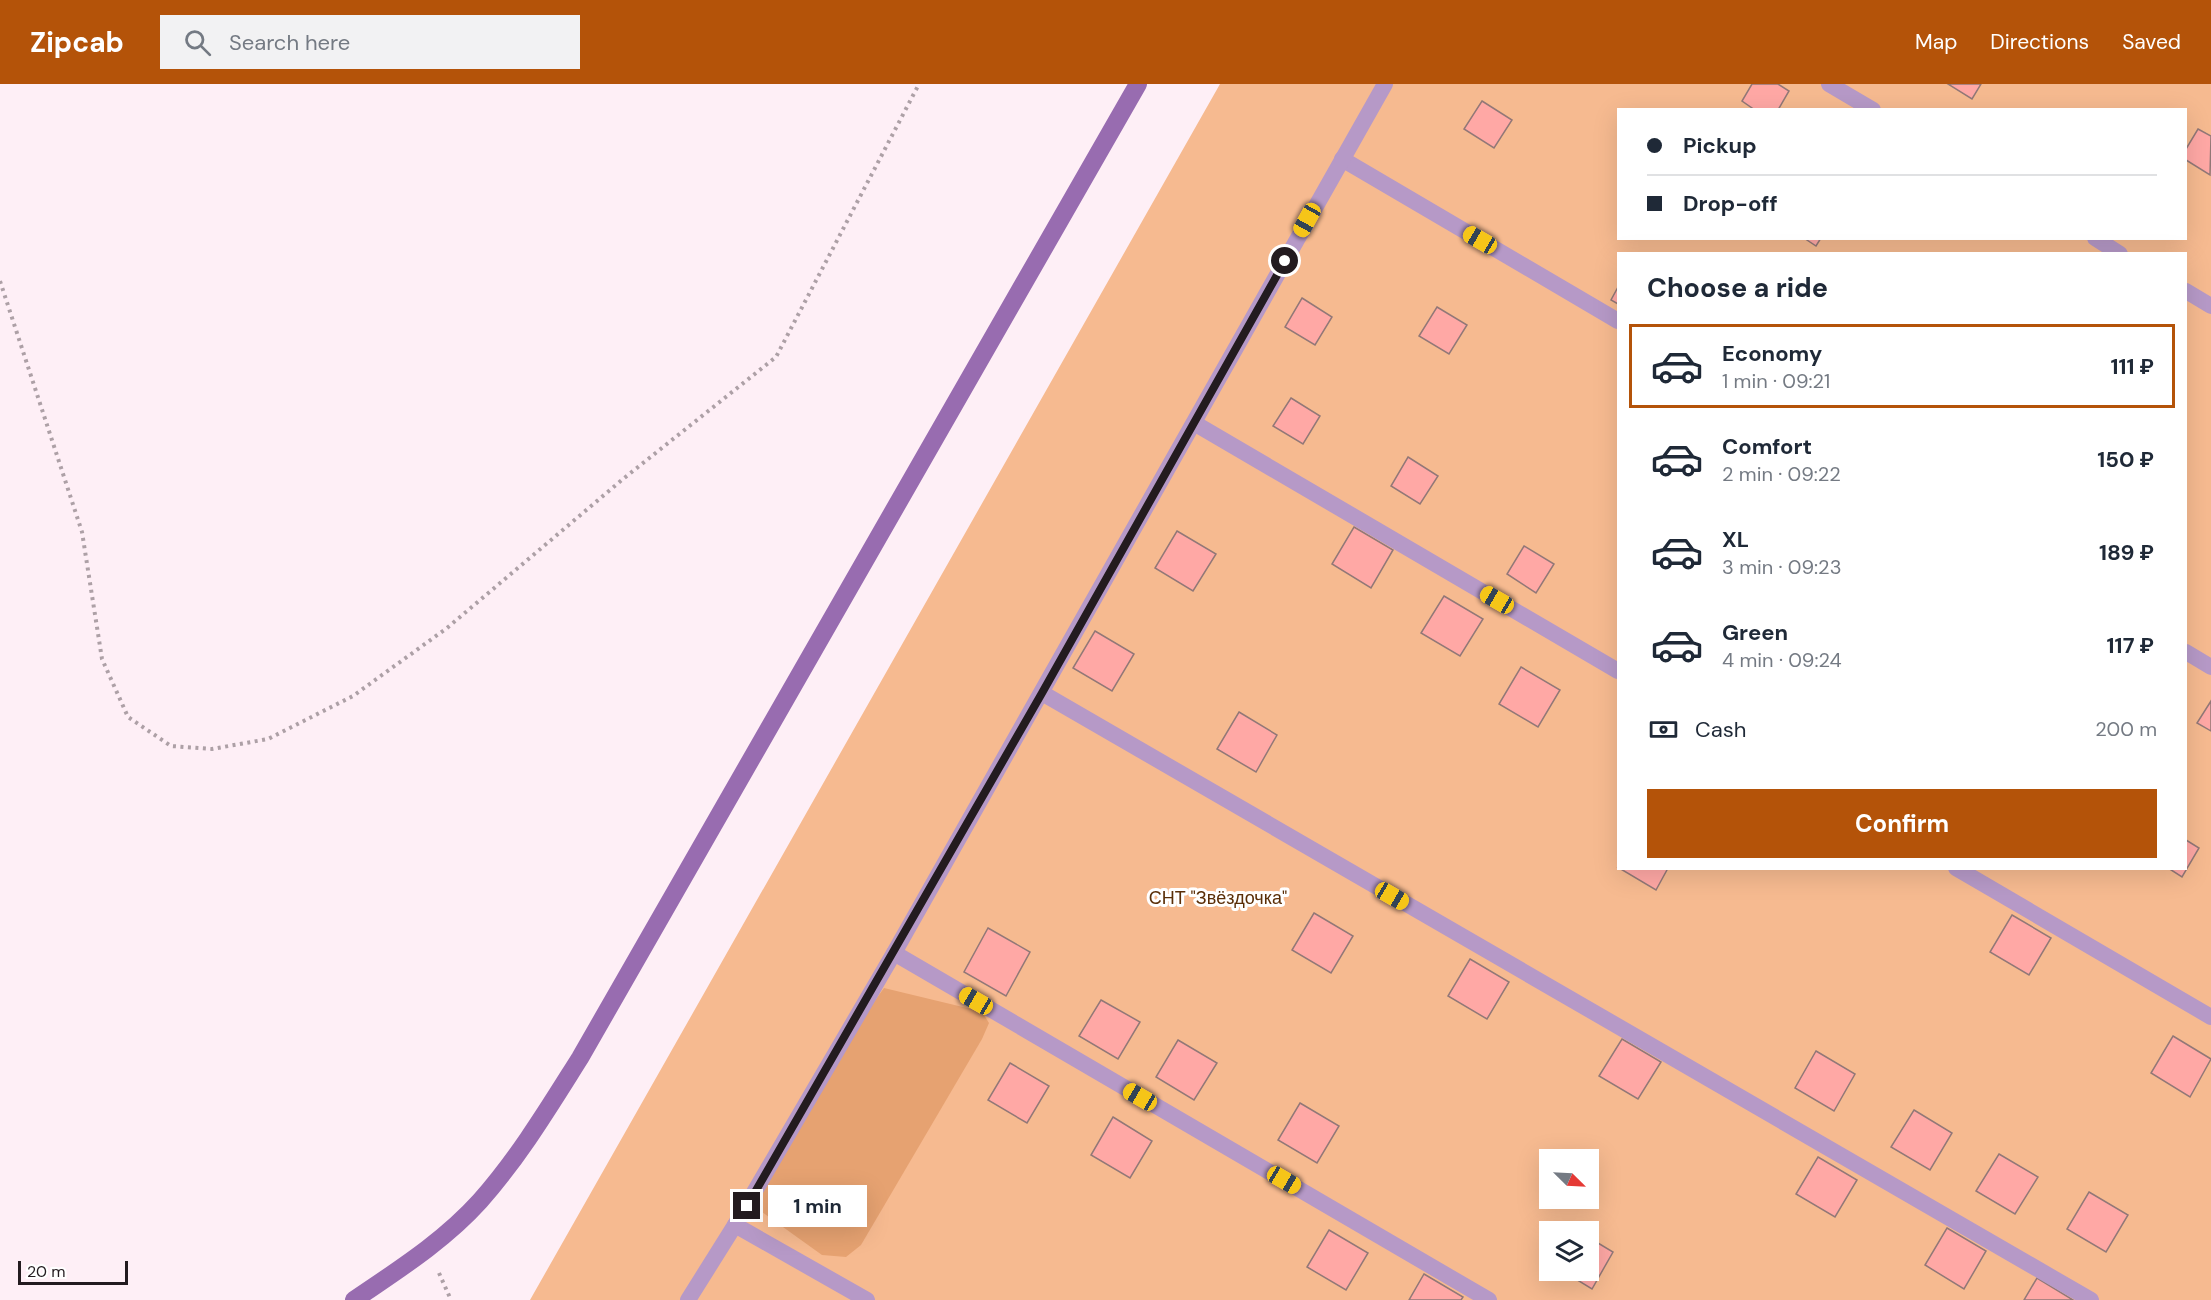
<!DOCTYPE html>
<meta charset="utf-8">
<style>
:root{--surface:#fff;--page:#f2f2f3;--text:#1f2937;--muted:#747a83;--line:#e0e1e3;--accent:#b45309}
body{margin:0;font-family:"DM Sans",sans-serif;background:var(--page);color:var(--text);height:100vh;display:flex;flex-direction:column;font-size:22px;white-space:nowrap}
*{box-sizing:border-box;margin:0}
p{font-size:20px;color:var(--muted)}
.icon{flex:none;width:33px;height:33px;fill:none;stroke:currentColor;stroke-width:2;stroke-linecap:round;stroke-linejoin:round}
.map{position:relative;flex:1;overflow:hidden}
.side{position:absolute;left:1617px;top:168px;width:570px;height:618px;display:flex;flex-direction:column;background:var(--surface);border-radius:0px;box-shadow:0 6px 24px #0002}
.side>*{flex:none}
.guide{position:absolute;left:1617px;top:24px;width:570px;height:132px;border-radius:0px;box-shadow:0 6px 24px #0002;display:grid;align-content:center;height:132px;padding:0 30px;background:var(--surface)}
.needle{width:39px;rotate:114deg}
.tools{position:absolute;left:1539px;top:1065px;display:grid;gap:12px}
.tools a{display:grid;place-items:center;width:60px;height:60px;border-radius:0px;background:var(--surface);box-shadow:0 6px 24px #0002;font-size:30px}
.scale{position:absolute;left:18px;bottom:15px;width:110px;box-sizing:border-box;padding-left:6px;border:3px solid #231b1f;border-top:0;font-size:16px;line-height:21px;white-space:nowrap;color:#231b1f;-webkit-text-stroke:4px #fff;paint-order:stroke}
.end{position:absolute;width:27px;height:27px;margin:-14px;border:8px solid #231b1f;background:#fff;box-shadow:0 0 0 3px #fff}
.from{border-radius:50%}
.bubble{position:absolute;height:42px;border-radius:0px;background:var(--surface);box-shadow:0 6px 24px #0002;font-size:20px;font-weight:700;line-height:42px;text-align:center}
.car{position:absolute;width:18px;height:36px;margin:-18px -9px;border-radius:8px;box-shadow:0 0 4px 2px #0007;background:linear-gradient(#f5c518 24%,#345 0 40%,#f5c518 0 76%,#345 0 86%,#f5c518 0)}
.guide b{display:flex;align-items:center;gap:21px;height:57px;font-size:22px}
.guide b+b{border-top:2px solid var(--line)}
.guide i{width:15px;height:15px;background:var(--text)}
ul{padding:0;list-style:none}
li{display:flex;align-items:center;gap:18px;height:84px;margin:0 12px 9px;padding:0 18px;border:3px solid transparent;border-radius:0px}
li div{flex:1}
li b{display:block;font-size:22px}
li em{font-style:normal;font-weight:700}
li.on{border-color:var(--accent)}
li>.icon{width:54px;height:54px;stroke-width:1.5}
h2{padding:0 30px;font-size:27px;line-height:72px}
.pay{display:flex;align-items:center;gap:15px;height:66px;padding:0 30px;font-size:22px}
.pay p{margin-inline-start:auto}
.primary-button{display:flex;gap:12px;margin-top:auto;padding:12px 30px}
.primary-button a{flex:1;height:69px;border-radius:0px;background:var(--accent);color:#fff;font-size:24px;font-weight:700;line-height:69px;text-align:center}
header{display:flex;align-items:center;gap:36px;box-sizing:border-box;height:84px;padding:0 30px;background:var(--accent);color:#fff}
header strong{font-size:28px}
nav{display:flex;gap:33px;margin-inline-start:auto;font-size:21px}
.search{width:420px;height:54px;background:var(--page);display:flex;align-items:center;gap:15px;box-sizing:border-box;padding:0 21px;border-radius:0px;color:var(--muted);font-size:22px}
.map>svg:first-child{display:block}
.green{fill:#f6ba90;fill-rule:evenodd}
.forest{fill:#e6a271}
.building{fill:#ffa8a5;stroke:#927877;stroke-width:1.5}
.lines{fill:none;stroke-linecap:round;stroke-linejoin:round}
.path{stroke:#ada0a6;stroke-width:4;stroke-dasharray:3 4.5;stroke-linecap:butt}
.lane{stroke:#b699c7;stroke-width:16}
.secondary{stroke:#986cb0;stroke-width:18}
.route{stroke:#231b1f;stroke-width:8}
.labels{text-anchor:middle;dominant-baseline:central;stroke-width:6;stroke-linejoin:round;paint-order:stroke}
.park-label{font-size:18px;fill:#5a2e07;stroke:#fff}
</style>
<header>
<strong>Zipcab</strong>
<div class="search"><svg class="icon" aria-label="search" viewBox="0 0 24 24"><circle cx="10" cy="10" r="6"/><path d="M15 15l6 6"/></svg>Search here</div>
<nav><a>Map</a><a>Directions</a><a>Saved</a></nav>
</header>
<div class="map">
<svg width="2211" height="1216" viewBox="0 0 2211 1216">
<rect width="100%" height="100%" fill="#feeff6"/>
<!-- green -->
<path class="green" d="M 1220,0 L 2211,0 L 2211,1216 L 530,1216 ZM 1618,26 L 2186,26 L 2186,154 L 1618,154 ZM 1618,170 L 2186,170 L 2186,784 L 1618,784 ZM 1550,1076 L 1588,1076 L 1588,1114 L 1550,1114 ZM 1550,1148 L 1588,1148 L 1588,1186 L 1550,1186 Z"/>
<!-- forest -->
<polygon class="forest" points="884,904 971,925 984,931 989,939 982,955 861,1161 846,1173 822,1171 758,1125 764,1105 869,925"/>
<!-- building -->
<g class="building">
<polygon points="1752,0 1778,0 1789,7 1778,26 1755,26 1742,17"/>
<polygon points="1948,0 1981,0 1972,15"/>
<polygon points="1482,17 1512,36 1494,64 1464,45"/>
<polygon points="2198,45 2211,52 2210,91 2186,76 2186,65"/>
<polygon points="1804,154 1821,154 1816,162"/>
<polygon points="1618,203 1618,220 1611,216"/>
<polygon points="1302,214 1332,233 1315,261 1285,243"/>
<polygon points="1437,223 1467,241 1449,270 1419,252"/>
<polygon points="1291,314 1320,332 1303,360 1273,342"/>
<polygon points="1408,373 1438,392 1420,420 1391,402"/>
<polygon points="1354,443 1393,466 1371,504 1332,480"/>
<polygon points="1177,447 1216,470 1193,507 1155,484"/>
<polygon points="1524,462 1554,480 1536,509 1507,490"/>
<polygon points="1444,512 1483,535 1460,572 1421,549"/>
<polygon points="1095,547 1134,570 1112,607 1073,584"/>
<polygon points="1521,583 1560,606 1538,643 1499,620"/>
<polygon points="2211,617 2211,647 2197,639"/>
<polygon points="1239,628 1277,651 1256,688 1217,665"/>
<polygon points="2186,756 2199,764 2182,793 2168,784 2186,784"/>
<polygon points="1619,784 1668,784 1656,806"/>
<polygon points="1314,829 1353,852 1331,889 1292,866"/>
<polygon points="2012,831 2051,854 2029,891 1990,868"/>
<polygon points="988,844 1030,868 1006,912 964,888"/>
<polygon points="1470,875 1509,898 1487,935 1448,912"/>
<polygon points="1101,916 1140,938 1118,975 1079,952"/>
<polygon points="2173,952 2211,975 2190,1013 2151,989"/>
<polygon points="1622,955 1661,978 1638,1015 1599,992"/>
<polygon points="1178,956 1217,979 1194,1016 1156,993"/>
<polygon points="1816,967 1855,990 1834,1027 1795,1004"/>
<polygon points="1010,979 1049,1002 1027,1039 988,1016"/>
<polygon points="1300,1019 1339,1042 1317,1079 1278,1056"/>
<polygon points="1914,1026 1952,1049 1930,1086 1891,1063"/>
<polygon points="1113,1033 1152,1057 1130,1094 1091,1071"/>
<polygon points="1999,1070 2038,1093 2015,1130 1976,1107"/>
<polygon points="1818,1073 1857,1096 1835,1133 1796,1110"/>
<polygon points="2089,1108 2128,1131 2106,1168 2067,1145"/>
<polygon points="1947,1144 1986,1167 1964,1205 1925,1181"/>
<polygon points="1329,1146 1368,1169 1346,1206 1307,1183"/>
<polygon points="1588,1153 1613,1168 1592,1205 1561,1186 1588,1186"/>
<polygon points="1424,1190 1463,1213 1461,1216 1409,1216"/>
<polygon points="2037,1194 2073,1216 2024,1216"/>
</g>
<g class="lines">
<!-- path -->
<g class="path">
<polyline points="0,197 82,448 102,575 128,633 171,662 212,665 268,655 353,612 447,544 623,395 776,273 919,0"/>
<polyline points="439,1189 451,1216"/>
</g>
<!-- lane -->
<g class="lane">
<polyline points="1829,0 1873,26"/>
<polyline points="1342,75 1618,237"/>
<polyline points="2095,154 2120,170"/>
<polyline points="2186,207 2211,222"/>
<polyline points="1194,339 1618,587"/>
<polyline points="2186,568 2211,583"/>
<polyline points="1042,609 2091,1216"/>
<polyline points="1956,784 2211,933"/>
<polyline points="894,869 1489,1216"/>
<polyline points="735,1141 867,1216"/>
<polyline points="688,1216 735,1141 894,869 1385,0"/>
</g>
<!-- secondary -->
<path class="secondary" d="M 354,1216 C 398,1186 444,1157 480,1117 C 519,1073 549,1023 580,974 L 1138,0"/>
</g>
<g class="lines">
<!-- route -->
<polyline class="route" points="747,1122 1042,609 1285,177"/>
</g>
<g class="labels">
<!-- park labels -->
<g class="park-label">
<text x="1218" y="814">СНТ "Звёздочка"</text>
</g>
</g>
</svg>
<div class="tools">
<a><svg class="needle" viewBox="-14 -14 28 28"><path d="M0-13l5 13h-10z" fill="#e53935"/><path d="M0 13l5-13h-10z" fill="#747a83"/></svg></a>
<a><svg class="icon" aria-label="layers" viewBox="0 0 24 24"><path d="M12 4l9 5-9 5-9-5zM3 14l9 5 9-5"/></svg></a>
</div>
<div class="scale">20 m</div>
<i class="end from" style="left:1285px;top:177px"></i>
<i class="end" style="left:747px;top:1122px"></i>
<div class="bubble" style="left:768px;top:1101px;width:99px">1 min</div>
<i class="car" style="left:1307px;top:136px;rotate:209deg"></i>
<i class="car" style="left:1480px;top:156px;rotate:300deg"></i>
<i class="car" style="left:1497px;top:516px;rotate:300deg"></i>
<i class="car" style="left:1392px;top:812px;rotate:120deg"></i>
<i class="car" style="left:976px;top:917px;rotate:300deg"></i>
<i class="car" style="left:1140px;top:1013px;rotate:300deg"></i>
<i class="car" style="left:1284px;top:1096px;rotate:120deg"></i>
<div class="guide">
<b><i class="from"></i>Pickup</b>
<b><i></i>Drop-off</b>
</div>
<section class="side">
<h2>Choose a ride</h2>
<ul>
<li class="on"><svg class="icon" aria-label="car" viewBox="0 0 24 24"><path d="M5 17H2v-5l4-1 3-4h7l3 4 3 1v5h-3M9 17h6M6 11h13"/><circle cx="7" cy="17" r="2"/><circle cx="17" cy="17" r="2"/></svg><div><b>Economy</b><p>1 min · 09:21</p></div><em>111 ₽</em></li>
<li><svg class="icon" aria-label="car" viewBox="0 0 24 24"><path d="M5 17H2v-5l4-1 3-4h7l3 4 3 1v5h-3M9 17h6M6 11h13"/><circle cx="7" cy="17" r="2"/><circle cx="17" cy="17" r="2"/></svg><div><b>Comfort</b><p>2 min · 09:22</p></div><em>150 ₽</em></li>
<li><svg class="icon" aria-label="car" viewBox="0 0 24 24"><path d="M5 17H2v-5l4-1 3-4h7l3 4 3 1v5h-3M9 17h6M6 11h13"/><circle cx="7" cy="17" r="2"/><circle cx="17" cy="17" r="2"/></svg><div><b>XL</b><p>3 min · 09:23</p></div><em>189 ₽</em></li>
<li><svg class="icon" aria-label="car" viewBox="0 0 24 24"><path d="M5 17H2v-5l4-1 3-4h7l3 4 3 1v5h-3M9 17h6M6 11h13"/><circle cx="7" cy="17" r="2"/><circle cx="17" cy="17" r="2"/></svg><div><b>Green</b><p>4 min · 09:24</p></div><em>117 ₽</em></li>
</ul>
<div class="pay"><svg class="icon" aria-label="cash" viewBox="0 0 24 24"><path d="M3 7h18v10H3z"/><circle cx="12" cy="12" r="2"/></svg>Cash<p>200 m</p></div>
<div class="primary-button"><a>Confirm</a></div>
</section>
</div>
